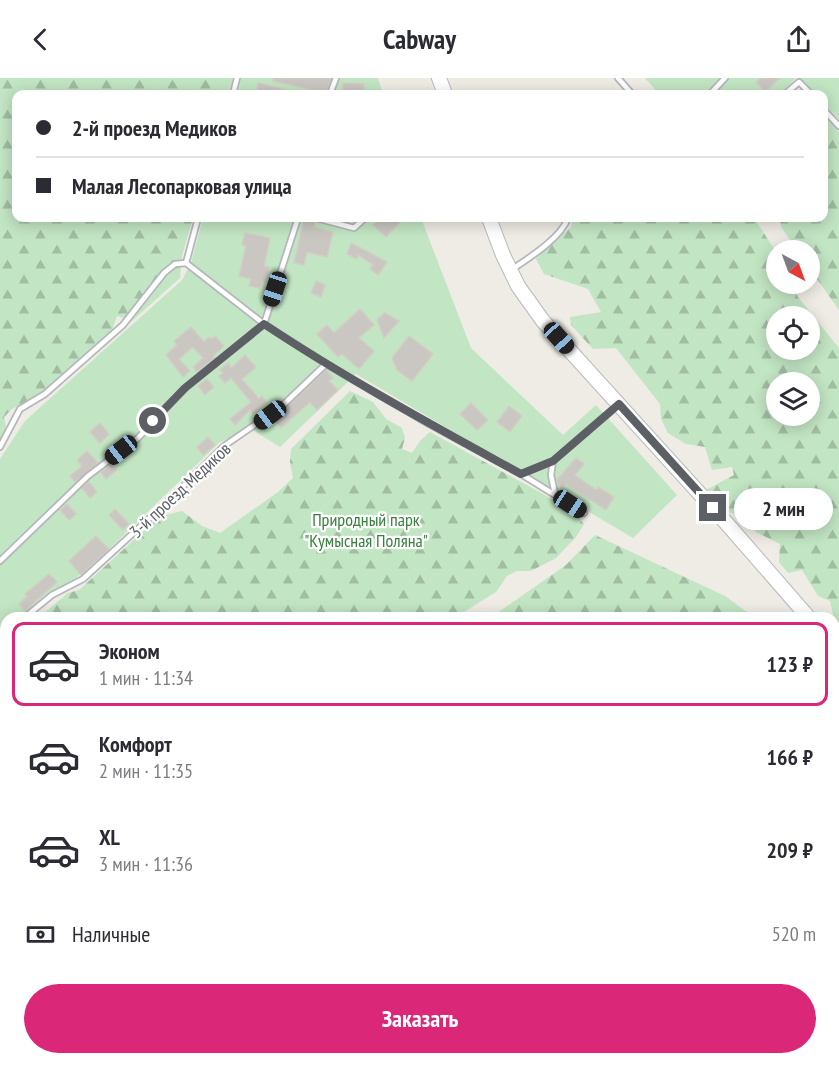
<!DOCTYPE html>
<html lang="ru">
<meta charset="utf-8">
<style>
:root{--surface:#fff;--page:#f2f2f3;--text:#2b2b33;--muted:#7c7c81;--line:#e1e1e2;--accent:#db2777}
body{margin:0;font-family:"PT Sans Narrow",sans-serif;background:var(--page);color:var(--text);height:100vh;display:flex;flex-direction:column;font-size:22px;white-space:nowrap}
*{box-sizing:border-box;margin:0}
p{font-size:20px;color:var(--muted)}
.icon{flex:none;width:33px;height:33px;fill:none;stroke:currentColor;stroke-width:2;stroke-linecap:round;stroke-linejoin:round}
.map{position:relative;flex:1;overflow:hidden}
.drawer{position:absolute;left:0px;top:534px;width:840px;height:453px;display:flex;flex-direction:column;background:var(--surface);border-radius:18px 18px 0 0;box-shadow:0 3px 15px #0003}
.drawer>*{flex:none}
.hud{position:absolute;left:12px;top:12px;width:816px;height:132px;border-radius:12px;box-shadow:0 3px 15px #0003;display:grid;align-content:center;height:132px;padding:0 24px;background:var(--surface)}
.needle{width:39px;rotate:139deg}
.controls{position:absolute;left:766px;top:162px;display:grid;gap:12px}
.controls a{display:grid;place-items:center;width:54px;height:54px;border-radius:50%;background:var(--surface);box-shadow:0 3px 15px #0003;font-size:30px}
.end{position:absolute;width:27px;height:27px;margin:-14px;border:8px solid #5c6064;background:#fff;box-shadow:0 0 0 3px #fff}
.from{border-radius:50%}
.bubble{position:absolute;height:42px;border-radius:21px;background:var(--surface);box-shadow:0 3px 15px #0003;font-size:20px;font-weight:800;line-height:42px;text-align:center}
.car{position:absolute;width:18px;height:36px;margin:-18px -9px;border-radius:8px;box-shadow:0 0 4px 2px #0007;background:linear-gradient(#222 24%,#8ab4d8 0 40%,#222 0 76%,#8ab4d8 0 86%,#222 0)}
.hud b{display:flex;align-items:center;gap:21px;height:57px;font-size:22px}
.hud b+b{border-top:2px solid var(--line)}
.hud i{width:15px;height:15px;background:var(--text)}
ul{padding:10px 0 0;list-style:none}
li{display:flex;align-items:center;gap:18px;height:84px;margin:0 12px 9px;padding:0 12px;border:3px solid transparent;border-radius:12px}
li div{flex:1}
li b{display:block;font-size:22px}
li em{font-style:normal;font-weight:800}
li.current{border-color:var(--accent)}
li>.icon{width:54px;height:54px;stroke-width:1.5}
.pay{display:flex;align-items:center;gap:15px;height:66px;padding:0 24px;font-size:22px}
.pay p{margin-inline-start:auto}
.button{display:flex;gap:12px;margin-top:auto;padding:12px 24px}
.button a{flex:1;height:69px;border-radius:36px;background:var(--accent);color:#fff;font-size:24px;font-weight:800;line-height:69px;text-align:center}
header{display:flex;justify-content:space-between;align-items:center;height:78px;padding:0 24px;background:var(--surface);font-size:27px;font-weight:800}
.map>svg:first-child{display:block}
.forest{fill:url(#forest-firs);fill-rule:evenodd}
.green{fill:#c2e5c3}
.building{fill:#cac7c2;stroke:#d3cec3;stroke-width:1.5}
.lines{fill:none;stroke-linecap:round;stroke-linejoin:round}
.lane-casing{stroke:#b5b7bb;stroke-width:8}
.street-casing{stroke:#b5b7bb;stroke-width:12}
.secondary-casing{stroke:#b6b9be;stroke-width:16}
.lane{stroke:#fff;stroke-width:4.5}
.street{stroke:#fff;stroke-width:9}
.secondary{stroke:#fff;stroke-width:14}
.route{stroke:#5c6064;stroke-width:8}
.labels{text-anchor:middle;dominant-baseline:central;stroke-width:4.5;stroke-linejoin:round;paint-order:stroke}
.street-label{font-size:18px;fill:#5c6064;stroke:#fff}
.park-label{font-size:18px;fill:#37813d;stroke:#fff}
</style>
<header><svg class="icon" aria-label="back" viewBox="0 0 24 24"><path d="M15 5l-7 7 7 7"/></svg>Cabway<svg class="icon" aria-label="share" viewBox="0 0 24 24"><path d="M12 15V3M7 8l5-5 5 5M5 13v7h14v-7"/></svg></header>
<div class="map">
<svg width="839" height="987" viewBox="0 0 839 987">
<defs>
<pattern id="forest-firs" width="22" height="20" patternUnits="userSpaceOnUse" patternTransform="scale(1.5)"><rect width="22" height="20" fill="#c2e5c3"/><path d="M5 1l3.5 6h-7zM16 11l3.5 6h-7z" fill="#a1bda2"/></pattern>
</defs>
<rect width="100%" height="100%" fill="#eeece4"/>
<!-- forest -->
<g class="forest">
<polygon points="0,0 233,0 228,16 16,16 16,140 193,140 182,178 180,200 132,243 117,238 111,255 44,315 12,331 4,339 6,349 0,363"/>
<polygon points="824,38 839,54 839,232 810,191 810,172 797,172 781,149 780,140 824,140"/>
<path d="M 573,140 L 754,140 L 777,175 L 777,206 L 792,206 L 798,219 L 839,270 L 839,545 L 834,541 L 830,523 L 818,518 L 802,492 L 788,495 L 779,484 L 780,466 L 756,454 L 748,439 L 724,433 L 706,412 L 734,397 L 732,389 L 712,392 L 705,369 L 686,366 L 668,355 L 661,341 L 660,326 L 616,270 L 593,271 L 571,247 L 570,239 L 601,234 L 588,211 L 544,196 L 536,181 L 546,170 L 571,149 ZM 777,238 L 810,238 L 810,272 L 777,272 ZM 777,304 L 810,304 L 810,338 L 777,338 Z"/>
<polygon points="350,313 373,324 386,341 402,350 405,360 402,371 412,375 420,363 430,354 572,432 584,446 576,459 556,480 531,493 517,493 507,498 496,514 454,540 38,540 68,515 79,512 159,439 182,433 202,448 220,455 278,414 293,400 290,384 291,371"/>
<polygon points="595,457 725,518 755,540 490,540 566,487"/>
<polygon points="6,567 6,911 0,910 0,572"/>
<polygon points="834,598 839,601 839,800 834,813"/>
<polygon points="24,981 769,981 767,987 27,987"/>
</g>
<!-- green -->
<g class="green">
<polygon points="241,0 378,0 383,16 238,16"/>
<polygon points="645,0 796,0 780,16 659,16"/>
<polygon points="797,0 839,0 839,41 824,26 824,16 814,16"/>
<polygon points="203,140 421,140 471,270 563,357 596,327 677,417 633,460 356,296 280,369 251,351 220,364 101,479 28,540 6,540 6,559 0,564 0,381 25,343 182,202 191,185"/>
</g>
<!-- building -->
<g class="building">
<polygon points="273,0 331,0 326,15 273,3"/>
<polygon points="761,0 780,0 765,14 756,4"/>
<polygon points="258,5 295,14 295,16 277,16 257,12"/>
<polygon points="343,5 364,6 364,16 342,16"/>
<polygon points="379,140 404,140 386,159 373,147"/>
<polygon points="304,141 315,144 314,149 333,154 327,179 307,174 304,187 294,185"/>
<polygon points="245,155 270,160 264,188 269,189 265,204 262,204 260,210 249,208 251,201 239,198 246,168 242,167"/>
<polygon points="351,165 387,184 378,197 370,191 373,187 358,177 357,181 347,176"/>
<polygon points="316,203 325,207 321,219 311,215"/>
<polygon points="360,231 374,247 359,260 374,273 359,291 342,276 338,279 317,256 327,247 334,255"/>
<polygon points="385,235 399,243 384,260 377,241"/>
<polygon points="191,249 204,264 209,259 211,261 215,258 224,268 213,278 215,280 197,294 193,289 203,280 193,269 179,281 190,293 183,299 166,277 177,267 174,263"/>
<polygon points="409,258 433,276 412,303 397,292 392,280"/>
<polygon points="245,277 256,289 242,301 255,316 259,321 262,318 267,325 253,336 250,332 235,347 230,341 251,324 231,300 225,305 219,298 223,295 220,292 228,285 231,290"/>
<polygon points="326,292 333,300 329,303 338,312 317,332 310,324 281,350 272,340 285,331"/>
<polygon points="207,301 214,309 205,317 198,308"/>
<polygon points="471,325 488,342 477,352 460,336"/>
<polygon points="509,328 522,338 510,354 497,344"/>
<polygon points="100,345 109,356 100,365 90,354"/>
<polygon points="208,359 215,367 203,377 197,369"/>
<polygon points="87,373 98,385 75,404 70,398 82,388 77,382"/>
<polygon points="576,380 584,386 575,397 596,412 598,409 614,419 606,432 566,406 562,410 558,406 557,402"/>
<polygon points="112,386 117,392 106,401 101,394"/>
<polygon points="89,404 97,414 90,420 82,410"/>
<polygon points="67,426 76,436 69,442 60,432"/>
<polygon points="115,431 129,446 123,452 109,437"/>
<polygon points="96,458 109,471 81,497 69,483"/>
<polygon points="49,496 57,504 25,533 19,526 27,518 25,516"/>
</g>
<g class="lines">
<!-- lane casing -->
<g class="lane-casing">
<g id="lane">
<polyline points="618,0 632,16"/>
<polyline points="233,16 237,0"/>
<polyline points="330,16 336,0"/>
<polyline points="710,16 725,0"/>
<polyline points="785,16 799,4 811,16"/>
<polyline points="824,32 839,48"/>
<polyline points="316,140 354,150 365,140"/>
<polyline points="186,185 264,246 326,286 429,346 521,396 584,435"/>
<polyline points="186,185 198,140"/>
<path d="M 511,192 C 529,180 561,160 568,140"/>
<polyline points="0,369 20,331 45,316 123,247 164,195 175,186 186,185"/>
<polyline points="553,383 617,328"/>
<polyline points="521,396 553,383 551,397 555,416"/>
<polyline points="0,483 88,398 138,360 185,310 264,246 298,140"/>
<polyline points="24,540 52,517 83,501 165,426 224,368 282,328 326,286"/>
<polyline points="0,560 6,555"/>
</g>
</g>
<!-- street casing -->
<g class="street-casing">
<g id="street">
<polyline points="0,966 6,977"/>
<polyline points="8,981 12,987"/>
</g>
</g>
<!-- secondary casing -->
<g class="secondary-casing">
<g id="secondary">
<polyline points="439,0 445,16"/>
<polyline points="489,140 503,177 518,208 543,243 729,448 809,540"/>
<polyline points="834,567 839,573"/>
<polyline points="834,896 839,883"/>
<polyline points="799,987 801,981"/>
</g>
</g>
<!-- lane -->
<use href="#lane" class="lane"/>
<!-- street -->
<use href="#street" class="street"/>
<!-- secondary -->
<use href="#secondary" class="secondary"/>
</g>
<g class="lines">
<!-- route -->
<path class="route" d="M 153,343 L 185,310 L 264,246 C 347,301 434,348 521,396 L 553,383 L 619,326 L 713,430"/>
</g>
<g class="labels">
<!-- street labels -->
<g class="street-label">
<text transform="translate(180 412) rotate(-43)">3-й проезд Медиков</text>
</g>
<!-- park labels -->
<g class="park-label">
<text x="366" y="441">Природный парк<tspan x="366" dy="21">"Кумысная Поляна"</tspan></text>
</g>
</g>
</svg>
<div class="controls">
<a><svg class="needle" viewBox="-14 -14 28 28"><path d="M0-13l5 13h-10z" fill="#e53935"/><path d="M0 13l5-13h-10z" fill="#7c7c81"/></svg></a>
<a><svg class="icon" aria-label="locate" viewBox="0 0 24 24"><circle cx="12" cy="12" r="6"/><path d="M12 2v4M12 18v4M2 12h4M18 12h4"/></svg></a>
<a><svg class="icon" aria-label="layers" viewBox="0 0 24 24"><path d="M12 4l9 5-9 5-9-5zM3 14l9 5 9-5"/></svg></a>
</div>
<i class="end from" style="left:153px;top:343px"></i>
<i class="end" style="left:713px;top:430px"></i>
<div class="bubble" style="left:734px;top:410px;width:99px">2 мин</div>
<i class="car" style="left:275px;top:211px;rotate:198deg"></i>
<i class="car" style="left:559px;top:260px;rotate:138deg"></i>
<i class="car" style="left:270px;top:337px;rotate:233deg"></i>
<i class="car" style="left:121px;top:372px;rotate:232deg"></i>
<i class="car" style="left:570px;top:426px;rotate:123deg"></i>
<div class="hud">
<b><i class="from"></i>2-й проезд Медиков</b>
<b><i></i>Малая Лесопарковая улица</b>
</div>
<section class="drawer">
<ul>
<li class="current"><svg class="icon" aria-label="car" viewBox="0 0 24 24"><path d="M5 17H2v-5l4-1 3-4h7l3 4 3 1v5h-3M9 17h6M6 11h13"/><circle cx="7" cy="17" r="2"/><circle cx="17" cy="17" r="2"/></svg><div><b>Эконом</b><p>1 мин · 11:34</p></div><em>123 ₽</em></li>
<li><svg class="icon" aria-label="car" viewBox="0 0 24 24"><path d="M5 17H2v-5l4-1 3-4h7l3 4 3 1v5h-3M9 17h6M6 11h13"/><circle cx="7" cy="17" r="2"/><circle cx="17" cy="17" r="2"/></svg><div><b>Комфорт</b><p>2 мин · 11:35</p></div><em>166 ₽</em></li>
<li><svg class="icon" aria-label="car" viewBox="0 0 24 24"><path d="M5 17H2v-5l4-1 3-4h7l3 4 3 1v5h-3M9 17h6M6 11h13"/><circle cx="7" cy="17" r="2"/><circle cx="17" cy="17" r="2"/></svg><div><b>XL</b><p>3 мин · 11:36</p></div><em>209 ₽</em></li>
</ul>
<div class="pay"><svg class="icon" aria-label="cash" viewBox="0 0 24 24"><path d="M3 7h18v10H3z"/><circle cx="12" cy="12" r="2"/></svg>Наличные<p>520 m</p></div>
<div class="button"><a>Заказать</a></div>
</section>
</div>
